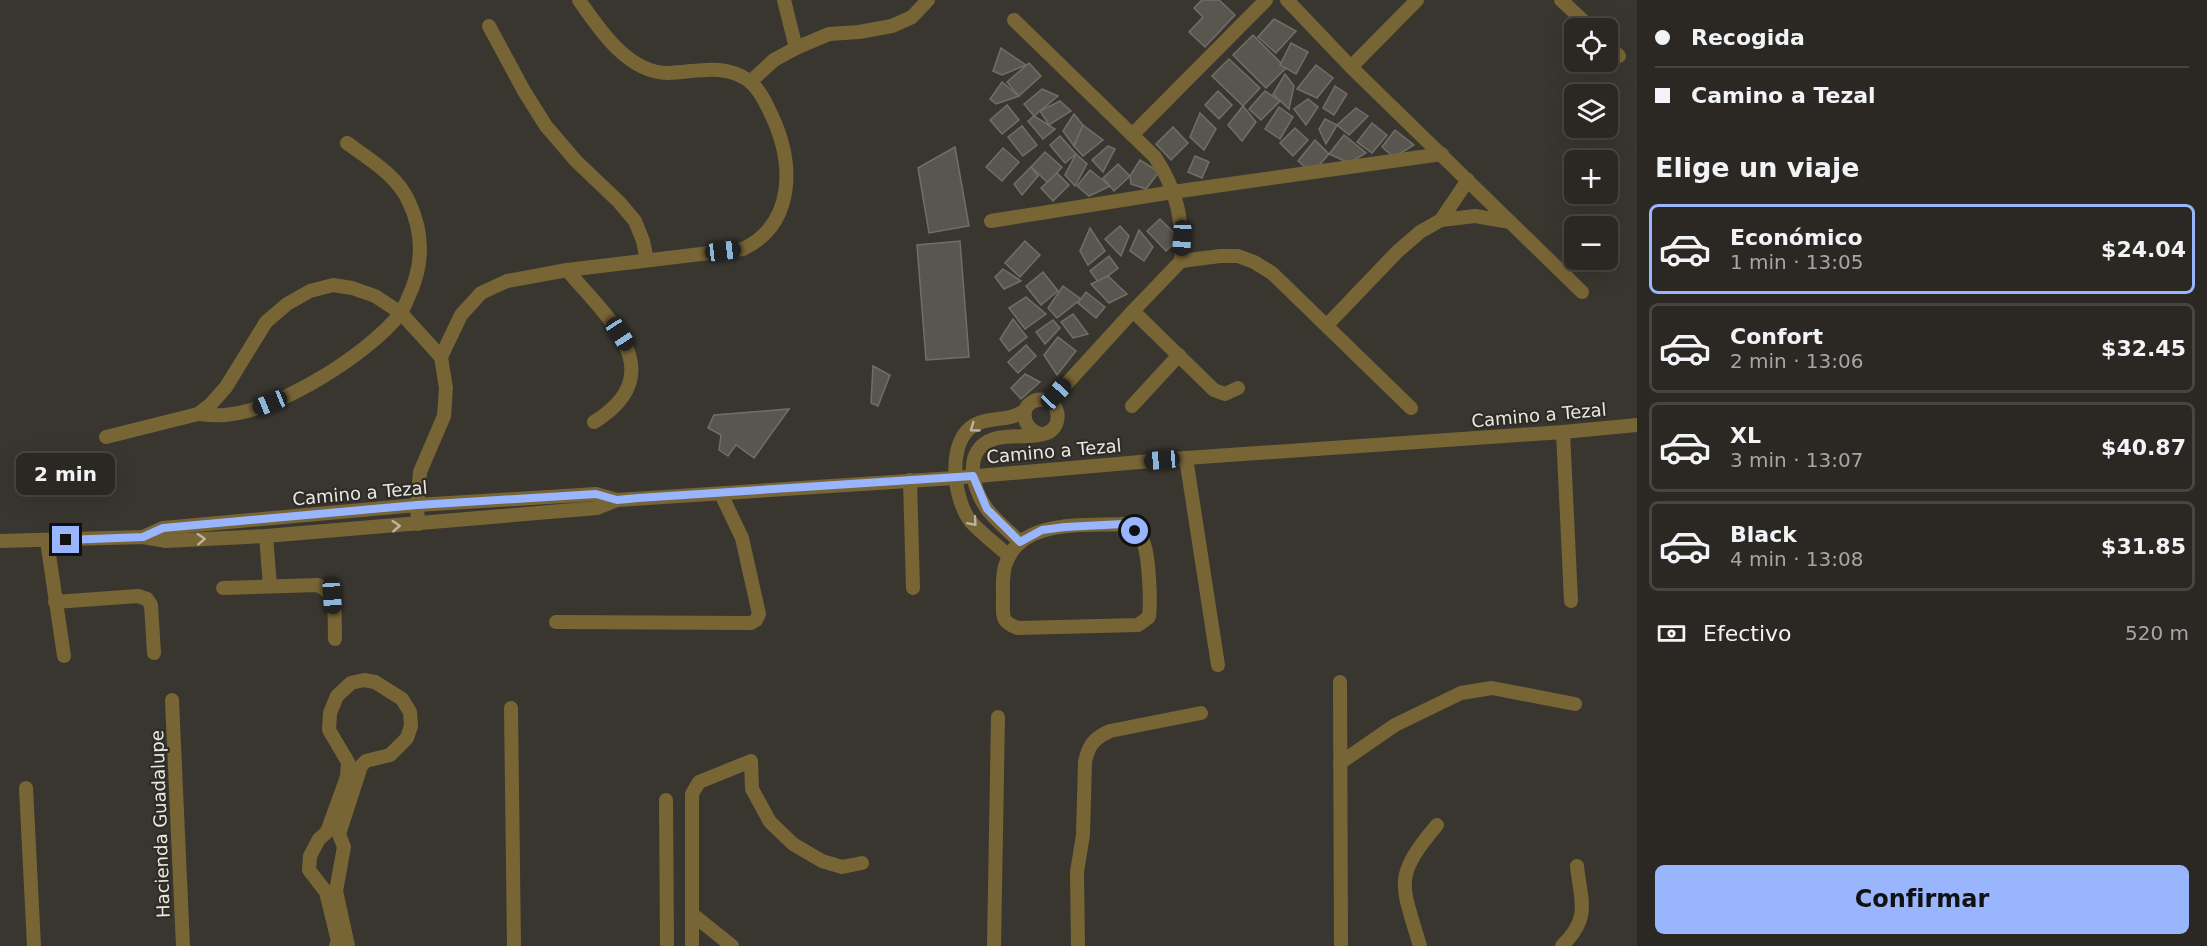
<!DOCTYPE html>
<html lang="es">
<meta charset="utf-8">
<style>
:root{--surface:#2b2824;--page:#373431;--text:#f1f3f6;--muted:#a6a6a6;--line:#474441;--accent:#99b5fd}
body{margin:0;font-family:"DejaVu Sans",sans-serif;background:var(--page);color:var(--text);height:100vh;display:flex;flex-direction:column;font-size:22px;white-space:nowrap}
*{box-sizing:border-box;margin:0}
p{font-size:20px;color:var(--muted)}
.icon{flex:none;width:33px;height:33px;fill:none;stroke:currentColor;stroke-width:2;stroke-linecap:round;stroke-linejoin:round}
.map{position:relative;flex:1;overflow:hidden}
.panel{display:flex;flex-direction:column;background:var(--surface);width:570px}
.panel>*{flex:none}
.top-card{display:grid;align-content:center;height:132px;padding:0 18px;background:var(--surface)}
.controls{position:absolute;left:1564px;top:18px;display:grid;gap:12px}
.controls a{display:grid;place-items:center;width:54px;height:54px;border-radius:9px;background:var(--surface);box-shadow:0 6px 24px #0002,0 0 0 2px var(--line);font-size:30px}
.end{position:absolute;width:27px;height:27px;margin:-14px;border:8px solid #99b5fd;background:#111;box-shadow:0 0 0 3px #111}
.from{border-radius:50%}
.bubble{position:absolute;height:42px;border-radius:9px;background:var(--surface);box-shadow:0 6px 24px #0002,0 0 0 2px var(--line);font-size:20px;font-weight:600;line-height:42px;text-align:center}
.car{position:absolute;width:18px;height:36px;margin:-18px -9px;border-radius:8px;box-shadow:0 0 4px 2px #0007;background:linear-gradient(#222 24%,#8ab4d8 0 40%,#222 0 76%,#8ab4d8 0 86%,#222 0)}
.top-card b{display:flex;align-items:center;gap:21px;height:57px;font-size:22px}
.top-card b+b{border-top:2px solid var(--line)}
.top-card i{width:15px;height:15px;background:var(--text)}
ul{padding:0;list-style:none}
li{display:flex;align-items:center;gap:18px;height:90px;margin:0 12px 9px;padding:0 6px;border:3px solid var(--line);border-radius:9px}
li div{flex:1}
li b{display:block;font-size:22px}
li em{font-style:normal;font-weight:600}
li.selected{border-color:var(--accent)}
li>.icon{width:54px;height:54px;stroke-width:1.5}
h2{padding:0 18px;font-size:27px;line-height:72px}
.pay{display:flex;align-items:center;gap:15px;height:66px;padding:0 18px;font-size:22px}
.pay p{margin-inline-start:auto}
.cta{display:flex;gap:12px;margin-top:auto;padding:12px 18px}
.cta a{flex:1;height:69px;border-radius:9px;background:var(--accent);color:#111;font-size:24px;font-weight:600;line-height:69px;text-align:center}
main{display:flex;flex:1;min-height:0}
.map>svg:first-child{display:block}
.building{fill:#595650;stroke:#716e67;stroke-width:1.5}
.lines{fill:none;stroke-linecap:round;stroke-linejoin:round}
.minor{stroke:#786536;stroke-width:14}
.oneway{stroke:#bcb49e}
.route{stroke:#99b5fd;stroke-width:8}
.labels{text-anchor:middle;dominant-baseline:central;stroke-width:4.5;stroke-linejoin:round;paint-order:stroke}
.street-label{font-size:18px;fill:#eae8e4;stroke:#2f2c26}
</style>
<main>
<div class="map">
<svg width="1637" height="946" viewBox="0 0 1637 946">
<rect width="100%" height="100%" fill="#393630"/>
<!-- building -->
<g class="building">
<polygon points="1202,0 1219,0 1235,15 1205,47 1189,32 1203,17 1194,8"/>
<polygon points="1274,19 1296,31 1276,53 1258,37"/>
<polygon points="1253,35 1286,68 1266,88 1233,55"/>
<polygon points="1291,43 1308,52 1296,74 1280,65"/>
<polygon points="1001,48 1026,65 1002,75 993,71"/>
<polygon points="1229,59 1260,88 1243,106 1212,76"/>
<polygon points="1029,63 1041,76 1019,96 1007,82"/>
<polygon points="1316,65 1333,78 1317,98 1297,89"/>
<polygon points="1285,74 1294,86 1289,109 1273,94"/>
<polygon points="1002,82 1019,96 996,104 990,99"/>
<polygon points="1335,86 1347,94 1334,115 1323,108"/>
<polygon points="1042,89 1058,96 1034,116 1024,104"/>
<polygon points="1218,91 1232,105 1219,119 1205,105"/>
<polygon points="1265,91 1280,101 1261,120 1249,109"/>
<polygon points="1308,99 1318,107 1306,125 1294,109"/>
<polygon points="1060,101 1071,111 1049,125 1040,111"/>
<polygon points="1007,105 1019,120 1002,134 990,120"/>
<polygon points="1243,106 1256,122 1242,141 1228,125"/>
<polygon points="1279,107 1293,117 1280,139 1265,129"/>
<polygon points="1356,108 1368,116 1349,135 1337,125"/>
<polygon points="1200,113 1216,129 1204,150 1190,137"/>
<polygon points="1074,114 1083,125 1074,146 1063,131"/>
<polygon points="1034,116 1055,129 1043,139 1028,121"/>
<polygon points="1325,119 1337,125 1326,144 1319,129"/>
<polygon points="1372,123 1387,135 1372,153 1357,142"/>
<polygon points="1083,125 1103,140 1083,156 1074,146"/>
<polygon points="1022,126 1037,145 1023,156 1008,137"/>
<polygon points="1173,127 1188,143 1171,160 1156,144"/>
<polygon points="1295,128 1308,140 1293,156 1280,143"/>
<polygon points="1395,130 1414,145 1394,157 1382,147"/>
<polygon points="1344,135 1366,153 1349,163 1329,154"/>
<polygon points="1060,136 1076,154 1065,163 1050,145"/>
<polygon points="1315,140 1329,154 1312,173 1298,161"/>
<polygon points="1108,146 1115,149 1103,172 1092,160"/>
<polygon points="955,147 969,226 929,233 918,168"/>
<polygon points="1003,148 1019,162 1002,181 986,167"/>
<polygon points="1045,152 1062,167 1048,183 1031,167"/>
<polygon points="1076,154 1087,164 1075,186 1065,175"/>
<polygon points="1195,156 1209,162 1202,178 1188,172"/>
<polygon points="1140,160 1159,172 1146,189 1131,184 1130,176"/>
<polygon points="1118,164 1130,176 1114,191 1103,178"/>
<polygon points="1031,167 1038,176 1022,195 1014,184"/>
<polygon points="1090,170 1110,186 1089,196 1077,186"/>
<polygon points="1057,173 1069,185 1053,201 1041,188"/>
<polygon points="1160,219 1179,238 1166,251 1147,231"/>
<polygon points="1120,226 1129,236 1121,256 1105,239"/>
<polygon points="1090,228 1105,251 1088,265 1080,251"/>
<polygon points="1139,230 1153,247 1144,261 1130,251"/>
<polygon points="960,241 969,357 926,360 917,245"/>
<polygon points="1025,241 1040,255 1020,277 1005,263"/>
<polygon points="1109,256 1118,268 1099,283 1090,271"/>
<polygon points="1003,269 1021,281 1004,289 995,277"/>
<polygon points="1043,272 1058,291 1041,305 1026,286"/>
<polygon points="1108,276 1127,294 1109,303 1091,284"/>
<polygon points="1063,286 1081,299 1057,318 1048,308"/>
<polygon points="1086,292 1105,307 1096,318 1078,303"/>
<polygon points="1026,297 1046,314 1025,329 1009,308"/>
<polygon points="1073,314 1088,334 1073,338 1061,322"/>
<polygon points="1013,319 1027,337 1009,351 1000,339"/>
<polygon points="1053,320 1060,328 1045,344 1036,332"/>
<polygon points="1058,337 1076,351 1057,375 1044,355"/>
<polygon points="1026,345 1036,356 1018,373 1008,362"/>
<polygon points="873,366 890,375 878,406 871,403"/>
<polygon points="1025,374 1040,382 1021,399 1011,388"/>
<polygon points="789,409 754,458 736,445 728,456 719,450 721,435 708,428 714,415"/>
</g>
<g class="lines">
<!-- minor -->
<g class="minor">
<polyline points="784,0 796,48"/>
<polyline points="1287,0 1351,67 1582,292"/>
<polyline points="1561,0 1591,28"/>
<path d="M 1014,20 L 1155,157 C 1178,192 1183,221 1181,261"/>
<polyline points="489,26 524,91 546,126 576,161 619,202 635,221 643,241 647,260"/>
<polyline points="1608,45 1619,56"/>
<polyline points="1351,67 1417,0"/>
<polyline points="750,82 774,60 796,48 829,34 859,32 892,26 912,17 928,0"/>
<polyline points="1132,135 1266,0"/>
<polyline points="1441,220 1475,216 1510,222"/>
<polyline points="991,221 1173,192 1442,154"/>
<path d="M 567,270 C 607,318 674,372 594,422"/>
<polyline points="1133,311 1214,390 1225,394 1238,388"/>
<polyline points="1327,325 1398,251 1420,232 1441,220 1468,180"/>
<polyline points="1050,402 1133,311 1181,261 1220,256 1238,256 1254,262 1272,273 1411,408"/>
<polyline points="1132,406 1179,355"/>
<path d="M 198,414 C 207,415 217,416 225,415 C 279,410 366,356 400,314 C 403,310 406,303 408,298 C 423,267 424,234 409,202 C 398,176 369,159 347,143"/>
<polyline points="1563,432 1571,601"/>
<polyline points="106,437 198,414 211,404 226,387 266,322 287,304 310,291 333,285 352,288 375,296 401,313 441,357"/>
<polyline points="1186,458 1218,665"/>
<polyline points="910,480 913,588"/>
<path d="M 418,524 L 417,505 L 420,472 L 444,416 L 446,388 L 441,357 L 461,315 L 481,293 L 507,281 L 567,270 L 743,249 C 796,223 794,162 771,114 C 766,103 759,88 748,80 C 722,63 697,72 668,73 C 628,73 599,29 579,0"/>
<path d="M 1123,524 C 1132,529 1141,534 1144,544 C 1149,559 1151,601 1149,617 L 1138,625 L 1018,628 C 1000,622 1003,615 1003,599 C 1003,588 1002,577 1005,566 C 1019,518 1084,526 1123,524 Z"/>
<polyline points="266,536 270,586"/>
<polyline points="143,537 163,528 417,505 596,494 617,500"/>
<polyline points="0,541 143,537 166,541 266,536 597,508 617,500 954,478 1186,458 1563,432 1637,425"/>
<polyline points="47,541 64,656"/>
<path d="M 1020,542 C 1009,531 996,521 987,509 C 972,488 962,449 994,439 C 1010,434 1035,439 1049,432 C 1062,425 1060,403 1045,400 C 1022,396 1016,426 1040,434"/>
<path d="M 1009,556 C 997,545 982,534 971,522 C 954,501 947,447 970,428 C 986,415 1010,423 1025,410"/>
<path d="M 223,588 L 317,585 C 339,592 334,619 335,639"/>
<polyline points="55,602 138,596 147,599 151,605 154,653"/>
<polyline points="556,622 751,623 756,620 759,614 742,538 721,494"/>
<polyline points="1340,682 1341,946"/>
<polyline points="172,700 183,946"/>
<polyline points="511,708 514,946"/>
<polyline points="1340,763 1395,725 1461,693 1492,688 1575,704"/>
<polyline points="26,788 34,946"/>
<polyline points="666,800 667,946"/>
<polyline points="692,914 732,946"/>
<polyline points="336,946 338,941 326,892 309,870 310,856 319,839 327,832 347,777 348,762 329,730 330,713 337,696 351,683 364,680 375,682 402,699 410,712 411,726 407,738 390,755 366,761 361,766 339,834 344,847 336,891 348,946"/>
<polyline points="692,946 692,794 699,782 751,761 752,789 770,822 793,844 822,861 842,867 862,863"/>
<polyline points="994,946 998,717"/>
<path d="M 1078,946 L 1077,872 L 1083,835 L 1085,762 C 1088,746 1094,738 1110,731 L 1201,713"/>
<path d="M 1420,946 C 1402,884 1392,878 1437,825"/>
<path d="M 1562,946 C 1591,917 1581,903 1577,866"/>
</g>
</g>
<!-- one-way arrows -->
<defs><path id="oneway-chevron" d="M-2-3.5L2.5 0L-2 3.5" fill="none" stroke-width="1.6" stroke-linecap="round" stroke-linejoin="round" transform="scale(1.5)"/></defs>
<g class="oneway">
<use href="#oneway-chevron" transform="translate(974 428) rotate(144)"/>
<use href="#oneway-chevron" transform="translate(973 522) rotate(49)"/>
<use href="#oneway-chevron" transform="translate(396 526) rotate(-4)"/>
<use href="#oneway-chevron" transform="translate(201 539) rotate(-3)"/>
</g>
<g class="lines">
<!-- route -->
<polyline class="route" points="66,540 143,537 163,528 417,505 596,494 617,500 638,498 973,476 987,509 1020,542 1042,530 1065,527 1123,524 1135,531"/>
</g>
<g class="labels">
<!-- street labels -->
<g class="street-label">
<text transform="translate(1539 415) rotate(-5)">Camino a Tezal</text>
<text transform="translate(1054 451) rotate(-5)">Camino a Tezal</text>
<text transform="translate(360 493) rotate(-5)">Camino a Tezal</text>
<text transform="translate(160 824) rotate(-92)">Hacienda Guadalupe</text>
</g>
</g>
</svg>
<div class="controls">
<a><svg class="icon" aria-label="locate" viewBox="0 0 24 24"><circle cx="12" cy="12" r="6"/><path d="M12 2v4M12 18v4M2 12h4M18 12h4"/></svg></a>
<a><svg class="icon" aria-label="layers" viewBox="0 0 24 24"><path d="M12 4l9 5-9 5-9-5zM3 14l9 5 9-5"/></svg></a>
<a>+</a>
<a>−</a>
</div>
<i class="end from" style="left:1135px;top:531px"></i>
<i class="end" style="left:66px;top:540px"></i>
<div class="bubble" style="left:16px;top:453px;width:99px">2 min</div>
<i class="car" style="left:1182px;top:238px;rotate:183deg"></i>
<i class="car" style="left:723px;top:251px;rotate:83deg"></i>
<i class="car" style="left:620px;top:334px;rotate:147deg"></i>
<i class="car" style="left:1056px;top:394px;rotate:43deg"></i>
<i class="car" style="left:270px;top:403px;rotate:248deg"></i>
<i class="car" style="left:1162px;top:460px;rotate:265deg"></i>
<i class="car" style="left:332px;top:596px;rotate:176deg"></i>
</div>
<section class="panel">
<div class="top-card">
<b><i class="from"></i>Recogida</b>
<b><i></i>Camino a Tezal</b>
</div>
<h2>Elige un viaje</h2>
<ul>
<li class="selected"><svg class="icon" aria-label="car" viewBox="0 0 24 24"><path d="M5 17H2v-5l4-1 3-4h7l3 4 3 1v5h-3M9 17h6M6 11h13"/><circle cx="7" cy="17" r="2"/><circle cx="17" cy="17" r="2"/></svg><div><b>Económico</b><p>1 min · 13:05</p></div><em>$24.04</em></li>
<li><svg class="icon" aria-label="car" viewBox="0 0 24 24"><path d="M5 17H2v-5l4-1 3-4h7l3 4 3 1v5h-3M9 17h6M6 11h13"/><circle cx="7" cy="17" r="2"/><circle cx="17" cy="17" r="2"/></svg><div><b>Confort</b><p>2 min · 13:06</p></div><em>$32.45</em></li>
<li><svg class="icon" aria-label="car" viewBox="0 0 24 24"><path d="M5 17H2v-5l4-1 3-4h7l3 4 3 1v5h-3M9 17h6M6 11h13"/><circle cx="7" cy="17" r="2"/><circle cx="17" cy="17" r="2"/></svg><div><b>XL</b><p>3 min · 13:07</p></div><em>$40.87</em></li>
<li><svg class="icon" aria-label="car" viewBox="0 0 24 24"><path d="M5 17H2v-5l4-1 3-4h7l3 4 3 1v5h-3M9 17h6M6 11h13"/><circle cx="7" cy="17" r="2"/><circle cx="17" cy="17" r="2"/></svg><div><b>Black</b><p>4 min · 13:08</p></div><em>$31.85</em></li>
</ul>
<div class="pay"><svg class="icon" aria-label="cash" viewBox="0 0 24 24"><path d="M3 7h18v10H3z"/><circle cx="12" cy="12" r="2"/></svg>Efectivo<p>520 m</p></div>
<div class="cta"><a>Confirmar</a></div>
</section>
</main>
